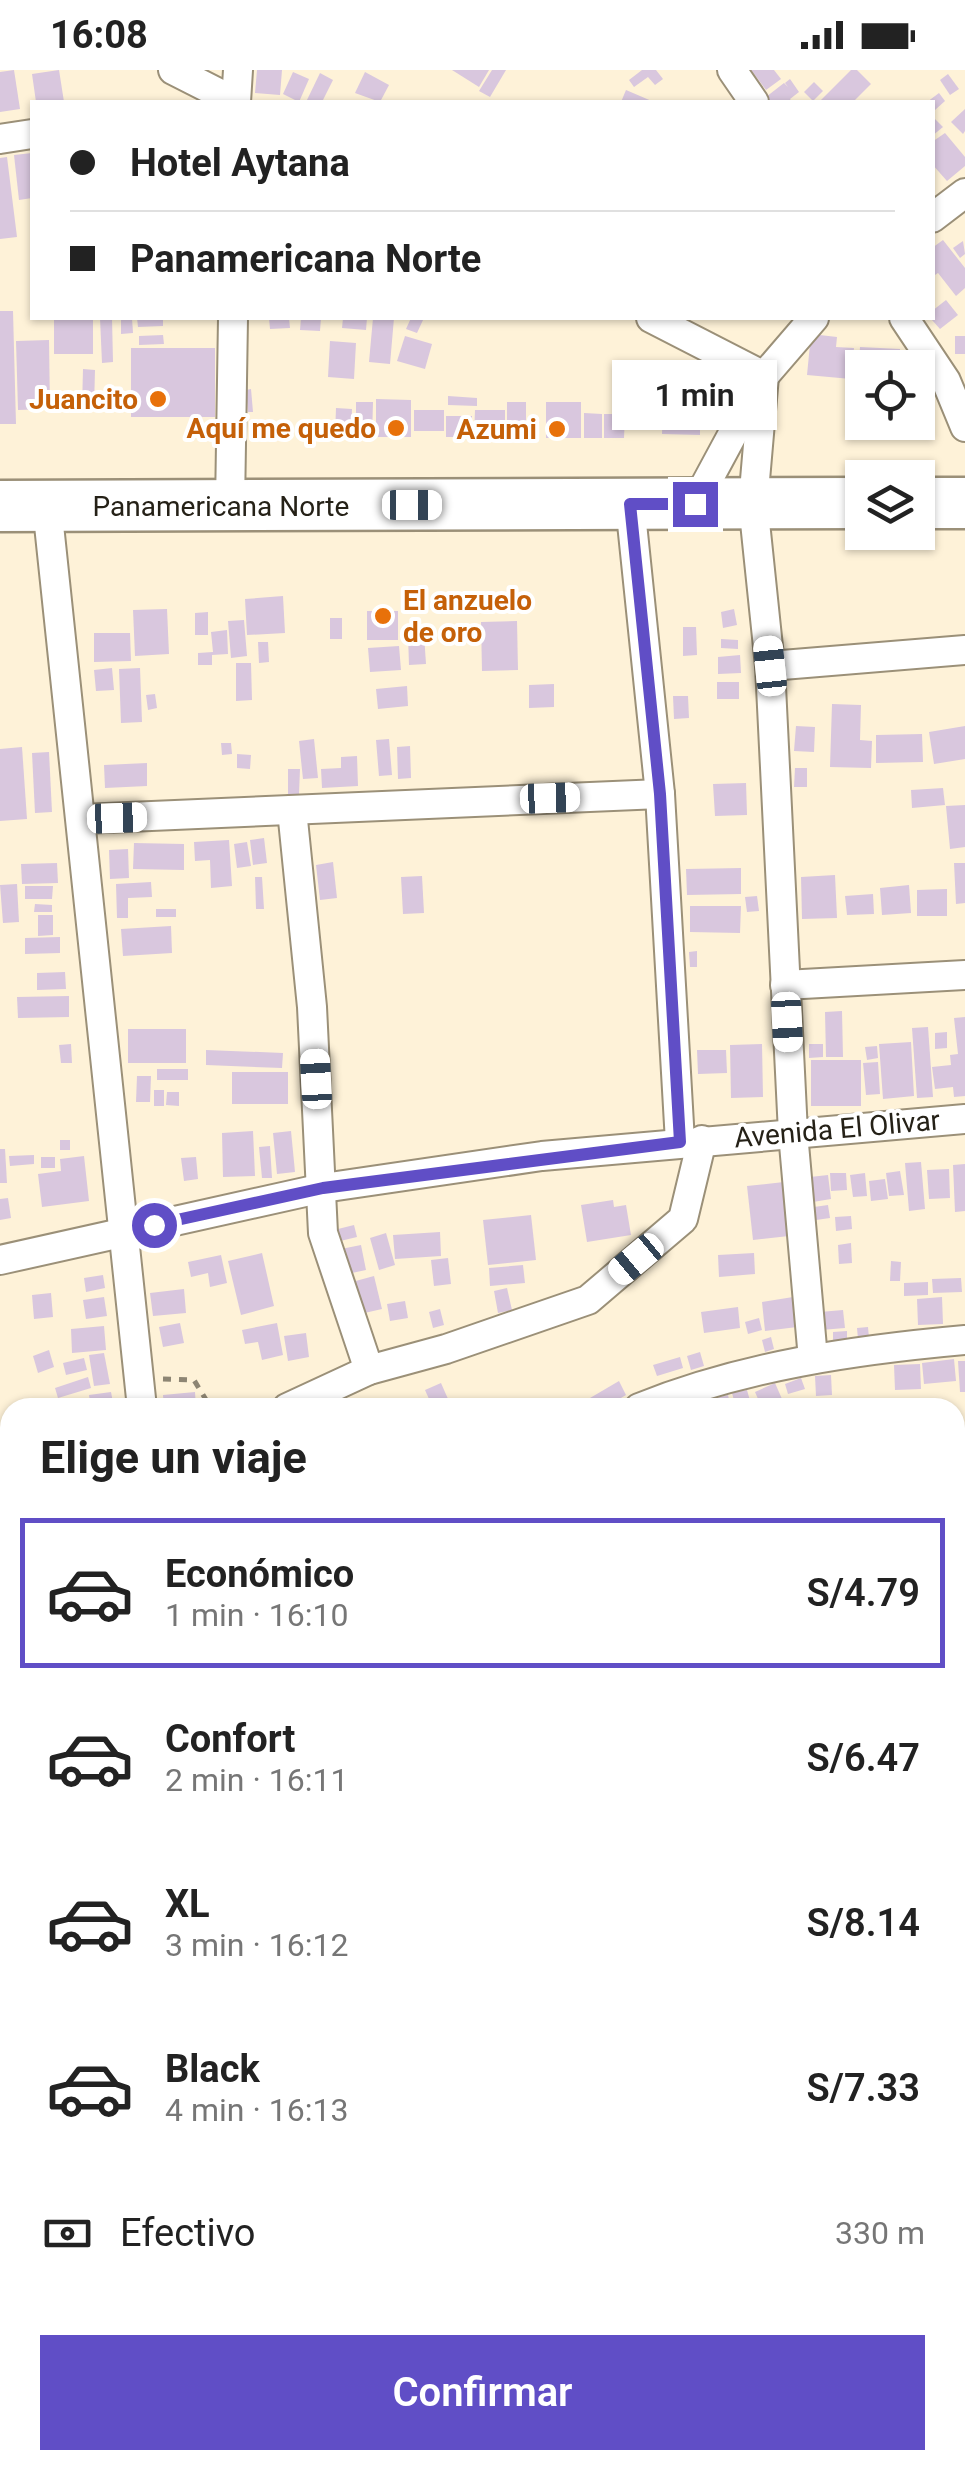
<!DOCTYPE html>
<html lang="es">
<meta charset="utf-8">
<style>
:root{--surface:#fff;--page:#f6f6f6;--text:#222;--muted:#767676;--line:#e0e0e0;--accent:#604ec6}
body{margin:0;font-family:Roboto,sans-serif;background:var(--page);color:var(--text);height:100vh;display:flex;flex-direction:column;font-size:38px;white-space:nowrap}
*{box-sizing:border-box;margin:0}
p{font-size:32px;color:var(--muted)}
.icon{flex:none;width:55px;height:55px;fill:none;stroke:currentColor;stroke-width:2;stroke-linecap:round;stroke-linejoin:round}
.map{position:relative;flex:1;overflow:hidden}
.panel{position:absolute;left:0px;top:1328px;width:965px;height:1072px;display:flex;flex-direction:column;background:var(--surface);border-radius:30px 30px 0 0;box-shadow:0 2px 8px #0004}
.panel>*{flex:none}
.hud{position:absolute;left:30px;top:30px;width:905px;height:220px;border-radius:0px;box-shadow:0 2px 8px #0004;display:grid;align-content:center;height:220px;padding:0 40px;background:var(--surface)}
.tools{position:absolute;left:845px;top:280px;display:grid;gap:20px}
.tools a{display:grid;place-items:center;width:90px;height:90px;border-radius:0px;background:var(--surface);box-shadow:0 2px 8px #0004;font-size:50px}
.end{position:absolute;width:45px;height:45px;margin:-22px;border:12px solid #604ec6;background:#fff;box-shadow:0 0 0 5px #fff}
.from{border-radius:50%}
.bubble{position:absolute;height:70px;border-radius:0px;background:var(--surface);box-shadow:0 2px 8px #0004;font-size:32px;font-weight:600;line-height:70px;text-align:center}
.car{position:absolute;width:30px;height:60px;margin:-30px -15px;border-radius:12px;box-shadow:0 0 8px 2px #0007;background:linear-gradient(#fff 24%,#345 0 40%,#fff 0 76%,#345 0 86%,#fff 0)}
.hud b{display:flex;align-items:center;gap:35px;height:95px;font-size:38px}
.hud b+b{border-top:2px solid var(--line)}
.hud i{width:25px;height:25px;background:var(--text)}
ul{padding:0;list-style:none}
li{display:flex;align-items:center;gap:30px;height:150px;margin:0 20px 15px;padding:0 20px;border:5px solid transparent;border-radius:0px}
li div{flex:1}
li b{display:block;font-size:38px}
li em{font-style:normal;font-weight:600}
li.on{border-color:var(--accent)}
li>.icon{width:90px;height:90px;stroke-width:1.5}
h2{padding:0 40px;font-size:45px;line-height:120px}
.pay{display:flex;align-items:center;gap:25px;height:110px;padding:0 40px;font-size:38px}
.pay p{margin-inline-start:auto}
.primary-button{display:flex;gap:20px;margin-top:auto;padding:20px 40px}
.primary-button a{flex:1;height:115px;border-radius:0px;background:var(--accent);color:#fff;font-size:40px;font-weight:600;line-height:115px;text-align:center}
.status{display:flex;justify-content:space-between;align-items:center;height:70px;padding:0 50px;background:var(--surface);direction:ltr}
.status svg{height:28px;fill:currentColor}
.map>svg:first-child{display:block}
.building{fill:#d9c7de}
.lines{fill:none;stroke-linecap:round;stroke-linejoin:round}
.street-casing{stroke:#9b9078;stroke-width:32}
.highway-casing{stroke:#9b9078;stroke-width:55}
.path{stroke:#8d8573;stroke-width:5;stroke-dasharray:8 8;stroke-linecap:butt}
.street{stroke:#fff;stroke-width:28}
.highway{stroke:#fff;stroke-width:50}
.route{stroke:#604ec6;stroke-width:12}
.food-dot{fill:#e8710a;stroke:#fff;stroke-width:4}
.labels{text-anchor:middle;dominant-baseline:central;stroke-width:8;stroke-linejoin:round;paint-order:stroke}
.food-label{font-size:28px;font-weight:bold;fill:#c56008;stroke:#fff;text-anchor:end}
.street-label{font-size:28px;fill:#252117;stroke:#fff}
</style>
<div class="status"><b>16:08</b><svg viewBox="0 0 49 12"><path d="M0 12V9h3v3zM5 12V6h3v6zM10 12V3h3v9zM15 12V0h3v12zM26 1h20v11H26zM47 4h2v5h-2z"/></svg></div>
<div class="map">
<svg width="965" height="2399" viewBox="0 0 965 2399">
<rect width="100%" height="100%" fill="#fef2d8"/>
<!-- building -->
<g class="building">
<polygon points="14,0 20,39 0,42 0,2"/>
<polygon points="59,0 64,32 36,32 32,4"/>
<polygon points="257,0 282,0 280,25 255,23"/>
<polygon points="452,0 489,0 479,17"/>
<polygon points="492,0 506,0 490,27 479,21"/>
<polygon points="642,0 656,0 663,9 655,15 648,7 634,17 629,10"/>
<polygon points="751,0 774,0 781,9 766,20"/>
<polygon points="851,0 857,0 871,14 853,32 819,32"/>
<polygon points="293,2 309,9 299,32 283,24"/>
<polygon points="365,2 389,15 380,32 355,23"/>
<polygon points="320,3 333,10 322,32 306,32"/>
<polygon points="948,4 959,19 950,25 940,10"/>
<polygon points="790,9 799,22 790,29 792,32 770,32 766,27 784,13 788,17 785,13"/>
<polygon points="814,12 823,21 813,31 804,22"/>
<polygon points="626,20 654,32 621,32"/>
<polygon points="939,23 945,31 935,40 932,32 927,32"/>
<polygon points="965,39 965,61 963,64 951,52"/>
<polygon points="932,46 943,57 932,66"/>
<polygon points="945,63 965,87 965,96 947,111 932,94 932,72"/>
<polygon points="32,83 32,128 19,130 14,85"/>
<polygon points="7,87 17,167 0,169 0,88"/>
<polygon points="943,170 965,198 965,218 956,226 938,203 932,207 932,178"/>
<polygon points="963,171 965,184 960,188 953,178"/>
<polygon points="946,230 958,245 940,259 932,250 932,241"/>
<polygon points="0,241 13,241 16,354 0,354"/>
<rect x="54" y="248" width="39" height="36"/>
<polygon points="100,248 112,248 113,292 102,293"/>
<polygon points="121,248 132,248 133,263 121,264"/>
<polygon points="137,248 163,248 163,256 138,257"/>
<polygon points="269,248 289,248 290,258 270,259"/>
<polygon points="301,248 321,248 320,261 300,260"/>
<polygon points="343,248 367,248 366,260 342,258"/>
<polygon points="373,248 394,248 390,294 369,292"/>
<polygon points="411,248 423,250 417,263 406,259"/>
<polygon points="811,264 837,267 836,277 854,278 851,309 807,305"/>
<polygon points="163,265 164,274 139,275 139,266"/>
<polygon points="405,266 432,274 425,299 397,291"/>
<rect x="955" y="266" width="10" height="18"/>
<polygon points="49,270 50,339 18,340 16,271"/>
<polygon points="330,271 356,273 354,309 328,307"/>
<polygon points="860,277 900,279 899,298 862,298 862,306 858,306"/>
<rect x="131" y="278" width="84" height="69"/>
<polygon points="907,289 922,290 922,304 918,304 918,298 907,298"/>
<polygon points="83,299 95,300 94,338 82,338"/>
<polygon points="251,319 253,342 248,342 246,320"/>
<polygon points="448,326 477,328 477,336 448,335"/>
<polygon points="376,329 411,330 411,367 376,367"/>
<polygon points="356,332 373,332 372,367 356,366"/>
<rect x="507" y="332" width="19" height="33"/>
<rect x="546" y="332" width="35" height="36"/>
<polygon points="663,335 678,335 678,343 700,344 700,365 662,364"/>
<polygon points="336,338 352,339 351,366 335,366"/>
<rect x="414" y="340" width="30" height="21"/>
<polygon points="475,340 505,340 505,367 474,367"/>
<polygon points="584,343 602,344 602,368 584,368"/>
<polygon points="604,344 625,344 624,368 604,368"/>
<rect x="446" y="346" width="26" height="21"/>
<polygon points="283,526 285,563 247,565 245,529"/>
<polygon points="167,539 169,584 135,586 133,540"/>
<polygon points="734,539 737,555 723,558 721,542"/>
<rect x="367" y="541" width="31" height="29"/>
<polygon points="208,542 208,565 195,565 195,543"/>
<rect x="330" y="548" width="12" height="21"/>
<polygon points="244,550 247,586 231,588 228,551"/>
<polygon points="517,551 518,600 482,601 481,552"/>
<polygon points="683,557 696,557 697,585 683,586"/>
<polygon points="227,560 228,584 212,585 212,595 198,595 198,583 213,582 211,562"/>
<polygon points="94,563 130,563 131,591 94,592"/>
<polygon points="424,564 426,594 409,595 408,565"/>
<polygon points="721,569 738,570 738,579 721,578"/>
<polygon points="258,572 268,572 269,592 259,593"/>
<polygon points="399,576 401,600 370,602 368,578"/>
<polygon points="740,585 741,603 718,604 718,587"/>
<polygon points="236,593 251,593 252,630 236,631"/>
<polygon points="112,598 114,620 96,621 94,600"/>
<polygon points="140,598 142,652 121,653 119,599"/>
<rect x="717" y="612" width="22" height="17"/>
<polygon points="554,614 554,637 529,638 529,615"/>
<polygon points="407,616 408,636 378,639 376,619"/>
<polygon points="155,624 157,638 148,640 146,625"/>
<polygon points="673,626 688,626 689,648 674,649"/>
<polygon points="832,634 861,635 860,670 872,671 871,698 830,697"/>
<polygon points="796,656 815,657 814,682 794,681"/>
<polygon points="965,656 965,689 934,694 929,662"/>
<polygon points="922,664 923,692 876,693 876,665"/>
<polygon points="314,669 318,708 303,709 299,671"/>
<polygon points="389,669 392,705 379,706 376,670"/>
<polygon points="221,673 231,673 232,684 222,685"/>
<polygon points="410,676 411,708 398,709 397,677"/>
<polygon points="22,677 27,749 0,751 0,679"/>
<polygon points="49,682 52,742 35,743 32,683"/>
<polygon points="237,684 251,685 250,699 237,698"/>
<polygon points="357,686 358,716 322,718 321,699 341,698 341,687"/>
<polygon points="147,693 147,716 105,718 104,695"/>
<polygon points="795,698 807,698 807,717 794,717"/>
<polygon points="288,699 300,699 299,724 288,724"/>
<polygon points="746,713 747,745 715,746 713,714"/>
<polygon points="943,718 945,735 912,738 911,720"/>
<polygon points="965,735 965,777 950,779 946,736"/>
<polygon points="264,768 267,793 253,795 250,770"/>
<polygon points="229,770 232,816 211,818 210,790 195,791 194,772"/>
<polygon points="247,772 251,796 237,798 234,774"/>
<polygon points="134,773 184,774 184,800 133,799"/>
<polygon points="128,779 129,808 110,809 109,780"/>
<polygon points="333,792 337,828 320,830 316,795"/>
<polygon points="57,793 58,813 22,814 21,794"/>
<polygon points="954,793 965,793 965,833 956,834"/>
<polygon points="741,798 741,824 687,825 686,799"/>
<polygon points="835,805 837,848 802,849 801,807"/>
<polygon points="422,806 424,843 403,844 401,807"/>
<polygon points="255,807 262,807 264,839 256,839"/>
<polygon points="151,812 152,827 128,828 128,848 117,848 116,814"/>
<polygon points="17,814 19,852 3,853 0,815"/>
<polygon points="909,815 911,843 882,845 880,818"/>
<polygon points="25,816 53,816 52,829 25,829"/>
<polygon points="947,819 947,846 917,846 917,820"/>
<polygon points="873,824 874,844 847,845 845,826"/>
<polygon points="757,826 759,841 747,842 745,827"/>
<polygon points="35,834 52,835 52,842 34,842"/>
<polygon points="690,836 741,836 740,863 690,862"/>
<rect x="156" y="839" width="20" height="8"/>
<polygon points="38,845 53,845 53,865 38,866"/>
<polygon points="171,856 172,883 123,886 121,859"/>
<polygon points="60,867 60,883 25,884 25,868"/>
<polygon points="697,881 697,897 690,897 689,882"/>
<polygon points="65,902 66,919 37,920 37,903"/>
<polygon points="69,926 69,947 18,948 17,927"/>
<polygon points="842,941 843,987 826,987 825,942"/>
<polygon points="965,947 965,1026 954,1027 953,1017 935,1019 932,997 951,995 950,985 958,984 954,948"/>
<polygon points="928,957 933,1027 917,1028 912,958"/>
<rect x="128" y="959" width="58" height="34"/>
<polygon points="947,962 947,978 935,979 935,963"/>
<polygon points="911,972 914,1026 883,1029 879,974"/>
<polygon points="71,974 72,993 61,993 59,975"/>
<polygon points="762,974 763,1027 731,1028 730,975"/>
<polygon points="809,974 823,974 823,987 809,988"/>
<polygon points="877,976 878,988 867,990 865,977"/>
<polygon points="206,980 283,983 282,998 206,995"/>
<polygon points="697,980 726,980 727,1003 698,1004"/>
<rect x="811" y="990" width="50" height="46"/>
<polygon points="878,992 880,1024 866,1025 863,993"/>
<rect x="157" y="999" width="31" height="11"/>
<rect x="232" y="1002" width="56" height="32"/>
<polygon points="137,1006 151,1006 150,1032 136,1032"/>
<rect x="154" y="1020" width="10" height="16"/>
<polygon points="167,1022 179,1022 179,1036 166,1035"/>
<polygon points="253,1061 255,1106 223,1107 222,1063"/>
<polygon points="291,1061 295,1102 277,1104 273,1063"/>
<rect x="60" y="1070" width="10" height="10"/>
<polygon points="270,1076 272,1108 262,1108 259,1077"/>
<polygon points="0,1079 5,1079 7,1113 0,1113"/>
<polygon points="34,1085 34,1094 10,1096 9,1086"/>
<polygon points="84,1086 89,1131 42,1137 38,1104 61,1101 60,1089"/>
<rect x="41" y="1087" width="14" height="11"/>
<polygon points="196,1087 198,1109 184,1111 181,1088"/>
<polygon points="921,1092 925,1139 909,1141 905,1093"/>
<polygon points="965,1094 965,1141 955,1142 953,1095"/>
<polygon points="949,1099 950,1128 929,1129 927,1100"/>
<polygon points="900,1101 904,1125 889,1126 886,1103"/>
<polygon points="830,1103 846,1103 847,1120 831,1121"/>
<polygon points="865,1103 867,1126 853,1127 850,1105"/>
<polygon points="828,1105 831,1129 813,1132 810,1107"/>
<polygon points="885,1109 888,1129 871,1131 869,1111"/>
<polygon points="784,1112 789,1166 753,1170 747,1116"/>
<polygon points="8,1128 11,1148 0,1150 0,1129"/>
<polygon points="613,1130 614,1137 626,1135 631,1165 587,1172 581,1135"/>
<polygon points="828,1135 830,1148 816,1150 814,1137"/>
<polygon points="531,1145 536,1190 488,1195 483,1150"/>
<polygon points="851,1146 852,1159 836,1161 835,1147"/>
<polygon points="354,1155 357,1167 336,1172 334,1160"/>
<polygon points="440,1162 441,1186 395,1189 393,1165"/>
<polygon points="386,1163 395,1195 379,1200 370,1168"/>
<polygon points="851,1173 852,1193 839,1194 838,1175"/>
<polygon points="361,1175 366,1200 347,1204 341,1179"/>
<polygon points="262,1183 274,1236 241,1245 228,1191"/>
<polygon points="754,1183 755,1204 719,1207 718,1185"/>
<polygon points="221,1185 227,1213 210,1217 208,1203 191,1207 188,1192"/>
<polygon points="448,1188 451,1214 434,1216 431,1190"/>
<polygon points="891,1191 901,1192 900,1211 890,1211"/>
<polygon points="523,1195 525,1213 490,1216 489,1198"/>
<polygon points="103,1205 105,1218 86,1222 84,1208"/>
<polygon points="374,1206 382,1239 360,1244 352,1212"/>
<polygon points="961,1208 962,1222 933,1223 932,1209"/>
<polygon points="928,1212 928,1225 904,1226 904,1213"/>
<polygon points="507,1218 512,1240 498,1243 494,1221"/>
<polygon points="184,1219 186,1243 153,1246 150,1223"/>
<polygon points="51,1223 53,1247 34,1249 32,1225"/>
<polygon points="104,1227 107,1246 86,1249 83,1230"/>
<polygon points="793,1227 797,1257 765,1261 762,1232"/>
<polygon points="942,1227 943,1254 918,1255 917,1229"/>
<polygon points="405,1231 408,1248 390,1251 387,1234"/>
<polygon points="738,1237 740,1258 704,1263 701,1242"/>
<polygon points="440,1239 444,1255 433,1258 429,1242"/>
<polygon points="843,1240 845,1258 821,1260 820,1242"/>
<polygon points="759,1248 762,1260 748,1264 745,1252"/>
<polygon points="180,1253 184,1273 163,1277 159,1257"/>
<polygon points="277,1253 283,1285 262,1290 258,1272 245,1274 242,1260"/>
<polygon points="104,1256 106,1280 72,1283 71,1259"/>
<polygon points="868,1257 869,1268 858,1269 857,1258"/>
<polygon points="847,1261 847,1270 833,1271 833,1262"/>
<polygon points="306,1263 309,1287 288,1291 284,1266"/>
<polygon points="771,1267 774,1279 765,1282 762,1270"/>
<polygon points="49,1280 54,1297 38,1303 33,1286"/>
<polygon points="700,1282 704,1296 691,1300 687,1286"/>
<polygon points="104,1283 110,1314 94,1316 89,1285"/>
<polygon points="680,1287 683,1298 657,1306 653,1295"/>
<polygon points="84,1288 87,1300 66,1305 63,1293"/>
<polygon points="954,1289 956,1311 924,1314 922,1293"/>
<polygon points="958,1291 965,1291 965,1322 960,1322"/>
<polygon points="920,1294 921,1319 895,1320 894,1295"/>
<polygon points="831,1305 832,1325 816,1326 815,1306"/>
<polygon points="88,1307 91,1318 58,1328 55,1318"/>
<polygon points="801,1308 805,1319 788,1324 785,1314"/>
<polygon points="619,1311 626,1325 604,1338 573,1338"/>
<polygon points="441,1313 452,1338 433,1338 425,1320"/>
<polygon points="775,1313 782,1329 762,1338 755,1322"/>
<polygon points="747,1320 752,1338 736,1338 732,1323"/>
<polygon points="111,1322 114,1338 91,1338 89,1325"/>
<polygon points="195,1322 196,1338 164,1338 163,1325"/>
<polygon points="728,1325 731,1338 710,1338 708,1330"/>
</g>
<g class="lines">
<!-- street casing -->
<g class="street-casing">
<g id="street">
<polyline points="173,0 236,32"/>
<polyline points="732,0 754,32"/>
<polyline points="236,32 238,0"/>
<polyline points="0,69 32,64"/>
<polyline points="932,148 965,123"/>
<polyline points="651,248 764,306 753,433 770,596 793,1063 813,1289"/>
<polyline points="904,248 946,311 965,357"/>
<polyline points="630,434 660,724 680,1072"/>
<polyline points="695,434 764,306 814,248"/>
<polyline points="47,436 142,1338"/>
<polyline points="230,436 233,248"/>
<polyline points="770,596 965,580"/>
<polyline points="292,740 312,937 323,1163 369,1300"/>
<polyline points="82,749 660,724"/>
<polyline points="785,915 965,905"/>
<polyline points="0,1190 323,1118 542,1086 965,1049"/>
<polyline points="287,1338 369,1300 446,1279 588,1230 683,1149 702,1070"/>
<path d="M 639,1338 C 743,1296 854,1280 965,1270"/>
<polyline points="0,2195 10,2226"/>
<polyline points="24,2390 25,2399"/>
</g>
</g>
<!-- highway casing -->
<g class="highway-casing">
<g id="highway">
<polyline points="918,433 965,433"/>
<polyline points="0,436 862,433"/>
</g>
</g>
<!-- path -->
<g class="path">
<polyline points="163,1309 194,1310 211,1338"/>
<polyline points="955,1406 965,1409"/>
<polyline points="0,1683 10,1681"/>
</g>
<!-- street -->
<use href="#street" class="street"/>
<!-- highway -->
<use href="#highway" class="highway"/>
</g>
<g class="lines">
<!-- route -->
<polyline class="route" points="154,1155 323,1118 680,1072 660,724 630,434 695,434"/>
</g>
<!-- markers -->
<g class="food-dot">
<circle cx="158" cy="329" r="10"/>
<circle cx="396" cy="358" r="10"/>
<circle cx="557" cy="359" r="10"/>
<circle cx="383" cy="546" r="10"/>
</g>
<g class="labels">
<!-- food labels -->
<g class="food-label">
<text x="138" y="329">Juancito</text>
<text x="376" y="358">Aquí me quedo</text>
<text x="537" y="359">Azumi</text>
<text x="403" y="530" text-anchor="start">El anzuelo<tspan x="403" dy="32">de oro</tspan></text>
</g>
<!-- street labels -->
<g class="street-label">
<text x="221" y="436">Panamericana Norte</text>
<text transform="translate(837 1059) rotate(-5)">Avenida El Olivar</text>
</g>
</g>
</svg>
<div class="tools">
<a><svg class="icon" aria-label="locate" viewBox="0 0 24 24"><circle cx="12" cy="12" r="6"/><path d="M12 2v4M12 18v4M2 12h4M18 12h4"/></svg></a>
<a><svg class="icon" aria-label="layers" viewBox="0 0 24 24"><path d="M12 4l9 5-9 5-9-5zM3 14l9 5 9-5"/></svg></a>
</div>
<i class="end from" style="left:154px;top:1155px"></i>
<i class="end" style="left:695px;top:434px"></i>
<div class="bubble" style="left:612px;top:290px;width:165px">1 min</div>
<i class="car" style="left:412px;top:435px;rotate:90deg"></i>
<i class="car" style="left:770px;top:596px;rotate:354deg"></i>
<i class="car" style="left:550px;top:728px;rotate:88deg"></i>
<i class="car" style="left:117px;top:748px;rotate:88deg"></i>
<i class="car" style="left:787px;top:952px;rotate:177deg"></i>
<i class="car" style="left:316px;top:1009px;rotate:357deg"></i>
<i class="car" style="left:636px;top:1189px;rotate:230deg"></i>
<div class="hud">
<b><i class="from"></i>Hotel Aytana</b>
<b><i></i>Panamericana Norte</b>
</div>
<section class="panel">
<h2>Elige un viaje</h2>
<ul>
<li class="on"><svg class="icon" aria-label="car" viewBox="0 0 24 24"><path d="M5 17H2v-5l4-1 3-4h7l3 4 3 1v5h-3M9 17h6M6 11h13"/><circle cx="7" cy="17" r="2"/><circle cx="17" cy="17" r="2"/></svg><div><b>Económico</b><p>1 min · 16:10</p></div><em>S/4.79</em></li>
<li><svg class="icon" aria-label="car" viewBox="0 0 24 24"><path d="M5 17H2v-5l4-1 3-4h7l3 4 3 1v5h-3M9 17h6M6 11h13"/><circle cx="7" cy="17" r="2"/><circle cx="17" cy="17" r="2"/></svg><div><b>Confort</b><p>2 min · 16:11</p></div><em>S/6.47</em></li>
<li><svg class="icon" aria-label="car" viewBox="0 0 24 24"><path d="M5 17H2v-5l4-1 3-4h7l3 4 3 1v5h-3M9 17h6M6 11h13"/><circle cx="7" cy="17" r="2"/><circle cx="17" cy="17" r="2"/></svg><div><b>XL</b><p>3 min · 16:12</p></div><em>S/8.14</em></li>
<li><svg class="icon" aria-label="car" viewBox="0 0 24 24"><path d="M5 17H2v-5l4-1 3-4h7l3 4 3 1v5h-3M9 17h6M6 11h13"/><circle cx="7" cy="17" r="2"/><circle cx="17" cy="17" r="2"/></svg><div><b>Black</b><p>4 min · 16:13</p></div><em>S/7.33</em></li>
</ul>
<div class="pay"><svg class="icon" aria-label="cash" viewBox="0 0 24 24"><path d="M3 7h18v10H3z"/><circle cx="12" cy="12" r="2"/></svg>Efectivo<p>330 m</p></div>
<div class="primary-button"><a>Confirmar</a></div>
</section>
</div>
